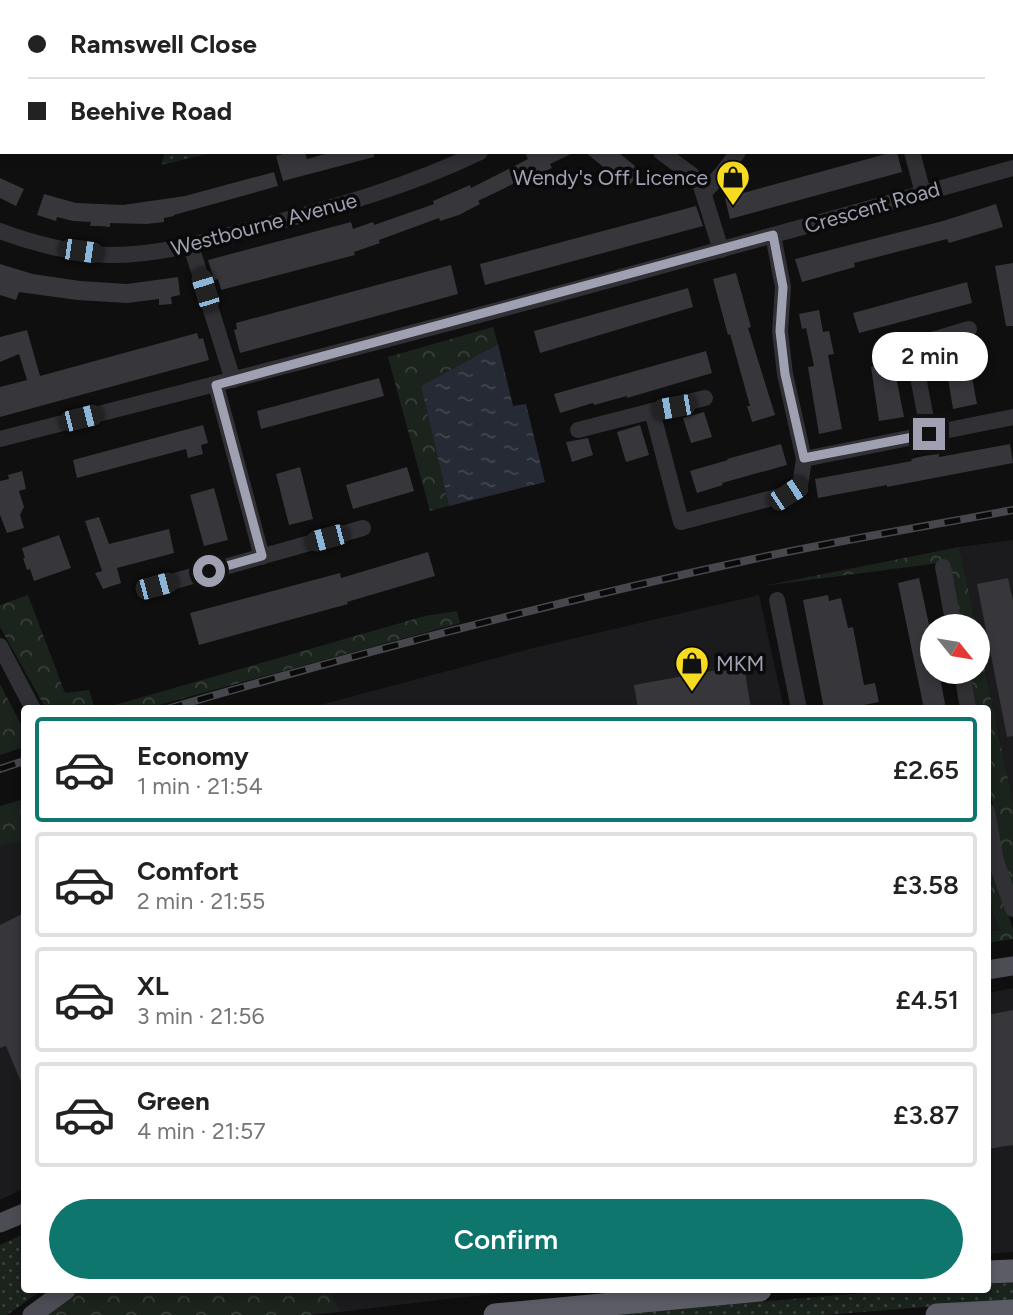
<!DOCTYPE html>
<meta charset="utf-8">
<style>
:root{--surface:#fff;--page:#f2f2f2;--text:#222;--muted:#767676;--line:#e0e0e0;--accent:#0f766e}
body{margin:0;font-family:Figtree,sans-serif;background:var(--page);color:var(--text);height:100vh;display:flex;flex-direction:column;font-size:26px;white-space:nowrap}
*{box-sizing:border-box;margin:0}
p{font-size:23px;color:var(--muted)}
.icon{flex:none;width:38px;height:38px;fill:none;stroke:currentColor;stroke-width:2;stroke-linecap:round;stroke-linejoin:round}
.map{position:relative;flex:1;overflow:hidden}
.sheet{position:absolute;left:21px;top:705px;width:970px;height:588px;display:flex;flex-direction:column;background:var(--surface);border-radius:7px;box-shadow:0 4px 10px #0003}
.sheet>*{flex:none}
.banner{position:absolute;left:0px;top:0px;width:1013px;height:154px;box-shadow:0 4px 10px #0003;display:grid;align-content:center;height:154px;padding:0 28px;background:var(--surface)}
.needle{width:46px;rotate:120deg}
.controls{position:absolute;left:920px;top:614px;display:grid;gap:14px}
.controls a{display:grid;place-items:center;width:70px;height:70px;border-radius:50%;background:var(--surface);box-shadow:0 4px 10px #0003;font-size:35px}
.end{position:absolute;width:32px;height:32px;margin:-16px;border:9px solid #9fa1b2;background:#111;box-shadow:0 0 0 4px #111}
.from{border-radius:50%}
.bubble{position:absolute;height:49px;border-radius:24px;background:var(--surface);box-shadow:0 4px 10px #0003;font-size:23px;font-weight:600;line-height:49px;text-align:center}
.car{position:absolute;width:21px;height:42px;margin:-21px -10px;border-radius:9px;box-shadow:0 0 5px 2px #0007;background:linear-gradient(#222 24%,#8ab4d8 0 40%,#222 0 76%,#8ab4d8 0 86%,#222 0)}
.banner b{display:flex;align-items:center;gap:24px;height:66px;font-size:26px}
.banner b+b{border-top:2px solid var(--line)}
.banner i{width:18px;height:18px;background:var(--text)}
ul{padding:12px 0 0;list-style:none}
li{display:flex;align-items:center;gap:21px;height:105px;margin:0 14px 10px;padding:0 14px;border:4px solid var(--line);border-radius:7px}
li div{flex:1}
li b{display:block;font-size:26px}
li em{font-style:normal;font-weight:600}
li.on{border-color:var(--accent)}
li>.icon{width:63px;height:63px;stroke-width:1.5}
.button{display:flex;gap:14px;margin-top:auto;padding:14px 28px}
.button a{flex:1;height:80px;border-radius:42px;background:var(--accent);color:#fff;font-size:28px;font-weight:600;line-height:80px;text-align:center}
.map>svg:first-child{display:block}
.built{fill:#1b1b1d}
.grass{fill:url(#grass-dots)}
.forest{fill:url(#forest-crowns)}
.water{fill:url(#water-ripples)}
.building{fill:#36363b}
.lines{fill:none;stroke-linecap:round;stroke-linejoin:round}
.minor{stroke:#303035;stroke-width:16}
.major{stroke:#4c4c54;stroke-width:19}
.highway{stroke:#5c5c66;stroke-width:23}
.rail-casing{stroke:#47474e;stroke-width:8}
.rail{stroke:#0a0a0b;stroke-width:5;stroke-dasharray:16;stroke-linecap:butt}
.route{stroke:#9fa1b2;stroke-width:9}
.labels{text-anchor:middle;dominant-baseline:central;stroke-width:7;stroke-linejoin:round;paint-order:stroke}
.poi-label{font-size:21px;fill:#9fa1b2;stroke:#0a0a0b;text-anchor:end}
.street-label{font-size:21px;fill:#9fa1b2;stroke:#0a0a0b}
</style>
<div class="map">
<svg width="1013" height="1315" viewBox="0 0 1013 1315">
<defs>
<pattern id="grass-dots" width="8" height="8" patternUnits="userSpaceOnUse" patternTransform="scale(1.75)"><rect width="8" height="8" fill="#1b231d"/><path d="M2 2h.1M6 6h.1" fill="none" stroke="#39403b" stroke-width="1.8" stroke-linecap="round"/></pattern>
<pattern id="forest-crowns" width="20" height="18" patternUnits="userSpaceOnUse" patternTransform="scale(1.75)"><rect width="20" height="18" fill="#1b231d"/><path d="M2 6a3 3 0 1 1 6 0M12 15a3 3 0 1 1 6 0" fill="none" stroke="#39403b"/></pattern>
<pattern id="water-ripples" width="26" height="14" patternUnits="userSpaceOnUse" patternTransform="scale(1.75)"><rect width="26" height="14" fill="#252a34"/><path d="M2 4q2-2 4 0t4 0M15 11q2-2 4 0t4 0" fill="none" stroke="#41464f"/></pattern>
</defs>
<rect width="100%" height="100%" fill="#0f0f10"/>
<!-- built -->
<g class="built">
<polygon points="1013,540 1013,803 978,637 978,626 976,626 959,547"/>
<polygon points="759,595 784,709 305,709 533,648"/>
<polygon points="24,840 24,1188 0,1200 0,847"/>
<polygon points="987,898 1000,930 987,932"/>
<polygon points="1013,988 1013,1252 987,1254 987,993"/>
<polygon points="331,1290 538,1290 464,1297 340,1312"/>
</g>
<!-- grass -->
<g class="grass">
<polygon points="165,152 216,152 161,165"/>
<polygon points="24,1234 24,1290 42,1290 7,1315 0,1315 0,1245"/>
<polygon points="1013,1283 1013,1300 825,1315 605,1315 874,1292 903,1290 987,1290 987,1284"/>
</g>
<!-- forest -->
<g class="forest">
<polygon points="493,327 498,344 421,386 449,506 430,511 388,357"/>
<polygon points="959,547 976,626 959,626 947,562 763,586"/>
<polygon points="28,595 65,693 89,690 95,709 46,709 0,627 0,605"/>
<polygon points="457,611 460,623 144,709 101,709 425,616"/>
<polygon points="978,637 1013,803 1013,888 1003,861 987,774 987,709 975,709 968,672 978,672"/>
<polygon points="0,684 24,730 24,747 0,755"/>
<polygon points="24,799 24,840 0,847 0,806"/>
<polygon points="987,865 991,866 1013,929 1013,939 987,943 987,932 1000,930 987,898"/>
<polygon points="80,1290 331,1290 340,1312 308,1315 44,1315"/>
</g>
<!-- water -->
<polygon class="water" points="498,344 513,406 526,404 545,482 449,506 421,386"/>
<!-- building -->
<g class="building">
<polygon points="290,152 305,152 307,159 332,152 374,152 374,157 283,181 276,156"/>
<polygon points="525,152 575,152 550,164 552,168 537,175 535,172 505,188 478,201 480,204 459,215 440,221 439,218 379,240 380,243 354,252 355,255 221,290 218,279 214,280 208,260 351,222 353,229 373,222 374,225 434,204 433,201 470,185 471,188 528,159"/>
<polygon points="585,152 618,152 641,171 628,187"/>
<polygon points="893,152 897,152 902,172 730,219 725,198"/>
<polygon points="274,172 278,186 174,215 174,216 164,218 164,222 147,224 110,223 110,227 100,226 90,226 91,222 73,221 57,217 56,221 37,215 44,194 76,203 123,205 185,196"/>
<polygon points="0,178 24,189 16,206 0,198"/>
<polygon points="996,204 1003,227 949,243 947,239 854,263 855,267 802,282 795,259 943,221"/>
<polygon points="696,206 703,226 485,285 480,264"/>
<polygon points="1013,263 1013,326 1006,326 995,266"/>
<polygon points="0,264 33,274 80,281 127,284 178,277 180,295 171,297 172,304 159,305 159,299 127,303 77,300 19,292 16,300 0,295"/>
<polygon points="451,265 458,294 240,353 234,330 237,329 236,323"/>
<polygon points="736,273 751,327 748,328 775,415 752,422 747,406 750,406 730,334 728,335 713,279"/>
<polygon points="967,282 972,303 859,333 853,313"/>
<polygon points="688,288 693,307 540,353 534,331"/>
<polygon points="819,310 823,332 829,331 834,354 828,355 842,429 819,434 808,367 814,366 806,328 802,329 799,314"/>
<polygon points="27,330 40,376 197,333 199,339 203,338 209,360 0,417 0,387 27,380 19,354 0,362 0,337"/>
<polygon points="967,350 977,404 953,409 944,354"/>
<polygon points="706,351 712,373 627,398 627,396 594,405 593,403 560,413 554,394"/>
<polygon points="893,362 904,417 879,421 871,367"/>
<polygon points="379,378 384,396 261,429 257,411"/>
<polygon points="704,412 712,437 691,443 683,418"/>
<polygon points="203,425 208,443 201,445 203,454 188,458 186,449 77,478 73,460"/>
<polygon points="640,425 649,455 626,462 617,432"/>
<polygon points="588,438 593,455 572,462 566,442"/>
<polygon points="781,444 787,465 722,483 723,485 697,493 690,471 728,460 727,459"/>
<polygon points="1010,444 1013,463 887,487 887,485 818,498 815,479 912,461 911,459 924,456 939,454 939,457"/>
<polygon points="300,467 313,519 289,525 276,474"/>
<polygon points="407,467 414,491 353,509 346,485"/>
<polygon points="22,471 26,489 19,491 24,507 20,515 24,528 7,533 0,515 0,481 9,479 8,475"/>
<polygon points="214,488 228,540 204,546 190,495"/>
<polygon points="99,517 109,544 169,529 174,553 117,568 121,583 103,589 95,573 102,571 85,521"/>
<polygon points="59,535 71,568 34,581 30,569 27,570 23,558 25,558 22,548"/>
<polygon points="428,552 435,576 347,602 348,604 199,645 190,613 340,573 341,578"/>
<polygon points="919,578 933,643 933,672 939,672 946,709 924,709 898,583"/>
<polygon points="1008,578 1013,601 1013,736 1007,737 977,584"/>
<polygon points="828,595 829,601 841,598 848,628 853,627 864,685 875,683 879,702 854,707 855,709 824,709 803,600"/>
<polygon points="744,665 751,709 638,709 634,685"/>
<polygon points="24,913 24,1089 6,1046 0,1048 0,925"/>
<polygon points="1013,1010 1013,1145 987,1149 987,1015"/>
</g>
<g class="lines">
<!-- minor -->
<g class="minor">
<polyline points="199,0 201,2"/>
<polyline points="458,0 460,2"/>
<polyline points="873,0 876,2"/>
<polyline points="493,2 494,0"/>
<polyline points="685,2 687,0"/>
<polyline points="852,2 853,0"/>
<polyline points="1006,2 1008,0"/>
<polyline points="0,87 2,88"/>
<polyline points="661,152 692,175 701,186 721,250"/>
<polyline points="912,152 923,193"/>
<polyline points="704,193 723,172 738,152"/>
<path d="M 0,231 C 31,243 75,254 108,255 C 160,256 210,240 259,227 C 335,207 410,186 480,152"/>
<polyline points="191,246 233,380"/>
<polyline points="883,354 912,346"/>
<polyline points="216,385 262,557"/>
<polyline points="705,398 652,411 681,522 788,494 800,486 804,459 785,374 780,331 783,287 773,235"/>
<polyline points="578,430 652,411"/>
<polyline points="929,434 912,346 969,329"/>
<path d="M 0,439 C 241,378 482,316 722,249 C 819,223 916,195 1013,168"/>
<polyline points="804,459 1013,417"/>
<polyline points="943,567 954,626"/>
<polyline points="157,586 363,528"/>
<polyline points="777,600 799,709"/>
<polyline points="0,646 33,709"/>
<polyline points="962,672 968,709"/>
<polyline points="987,811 996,861 1013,909"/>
</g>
<!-- major -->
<g class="major">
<polyline points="987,970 1013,966"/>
<polyline points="0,1223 24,1213"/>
<polyline points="32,1315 66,1290"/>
</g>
<!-- highway -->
<g class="highway">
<polyline points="987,1272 1013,1271"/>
<polyline points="495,1315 760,1290"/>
<polyline points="937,1315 1013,1311"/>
</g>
<!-- rail casing -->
<g class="rail-casing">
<g id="rail">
<path d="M 167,709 C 362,652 559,601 758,558 C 842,540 928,526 1013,510"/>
<polyline points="0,769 24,761"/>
</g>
</g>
<!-- rail -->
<use href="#rail" class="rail"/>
</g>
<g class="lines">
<!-- route -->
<polyline class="route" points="209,571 262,556 216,385 773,235 783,287 780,331 785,374 804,458 929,434"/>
</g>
<!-- icons -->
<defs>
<g id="shop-pin" transform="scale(1.75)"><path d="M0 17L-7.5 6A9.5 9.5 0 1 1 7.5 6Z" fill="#f6db21" stroke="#0a0a0b"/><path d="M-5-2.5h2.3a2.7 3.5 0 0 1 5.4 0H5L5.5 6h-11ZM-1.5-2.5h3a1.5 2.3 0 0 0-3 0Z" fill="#111"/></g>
</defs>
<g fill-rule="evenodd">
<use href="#shop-pin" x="733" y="177"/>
<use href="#shop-pin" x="692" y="663"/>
</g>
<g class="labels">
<!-- poi labels -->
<g class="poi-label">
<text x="708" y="177">Wendy's Off Licence</text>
<text x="716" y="663" text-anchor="start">MKM</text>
</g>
<!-- street labels -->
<g class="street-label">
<text transform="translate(872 207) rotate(-16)">Crescent Road</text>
<text transform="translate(264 224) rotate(-15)">Westbourne Avenue</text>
</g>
</g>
</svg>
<div class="controls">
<a><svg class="needle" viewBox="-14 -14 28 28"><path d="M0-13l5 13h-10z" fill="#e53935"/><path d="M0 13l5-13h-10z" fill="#767676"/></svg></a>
</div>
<i class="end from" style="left:209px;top:571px"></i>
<i class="end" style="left:929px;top:434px"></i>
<div class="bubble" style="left:872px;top:332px;width:116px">2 min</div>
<i class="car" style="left:81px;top:251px;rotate:98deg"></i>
<i class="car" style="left:205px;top:290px;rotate:343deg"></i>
<i class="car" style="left:674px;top:407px;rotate:260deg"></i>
<i class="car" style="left:81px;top:418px;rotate:76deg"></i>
<i class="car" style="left:788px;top:494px;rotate:57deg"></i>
<i class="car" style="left:327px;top:538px;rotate:255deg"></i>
<i class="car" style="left:156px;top:586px;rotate:75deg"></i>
<div class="banner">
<b><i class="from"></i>Ramswell Close</b>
<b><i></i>Beehive Road</b>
</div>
<section class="sheet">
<ul>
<li class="on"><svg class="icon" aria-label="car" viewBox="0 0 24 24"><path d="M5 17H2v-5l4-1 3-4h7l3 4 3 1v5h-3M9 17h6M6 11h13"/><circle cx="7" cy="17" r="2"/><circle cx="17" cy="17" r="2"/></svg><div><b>Economy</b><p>1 min · 21:54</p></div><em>£2.65</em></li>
<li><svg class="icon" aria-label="car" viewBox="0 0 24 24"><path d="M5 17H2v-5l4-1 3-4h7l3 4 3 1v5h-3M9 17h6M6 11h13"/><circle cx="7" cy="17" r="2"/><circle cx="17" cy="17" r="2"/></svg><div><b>Comfort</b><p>2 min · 21:55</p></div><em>£3.58</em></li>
<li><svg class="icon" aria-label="car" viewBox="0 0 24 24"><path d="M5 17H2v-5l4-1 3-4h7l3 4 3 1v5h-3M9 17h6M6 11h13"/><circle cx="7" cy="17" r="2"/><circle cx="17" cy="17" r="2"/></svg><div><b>XL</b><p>3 min · 21:56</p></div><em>£4.51</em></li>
<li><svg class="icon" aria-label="car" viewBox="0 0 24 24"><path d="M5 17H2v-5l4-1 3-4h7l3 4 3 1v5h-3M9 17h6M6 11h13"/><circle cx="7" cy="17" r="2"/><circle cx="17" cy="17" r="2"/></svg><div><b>Green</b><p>4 min · 21:57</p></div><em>£3.87</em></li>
</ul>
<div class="button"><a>Confirm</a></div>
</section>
</div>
